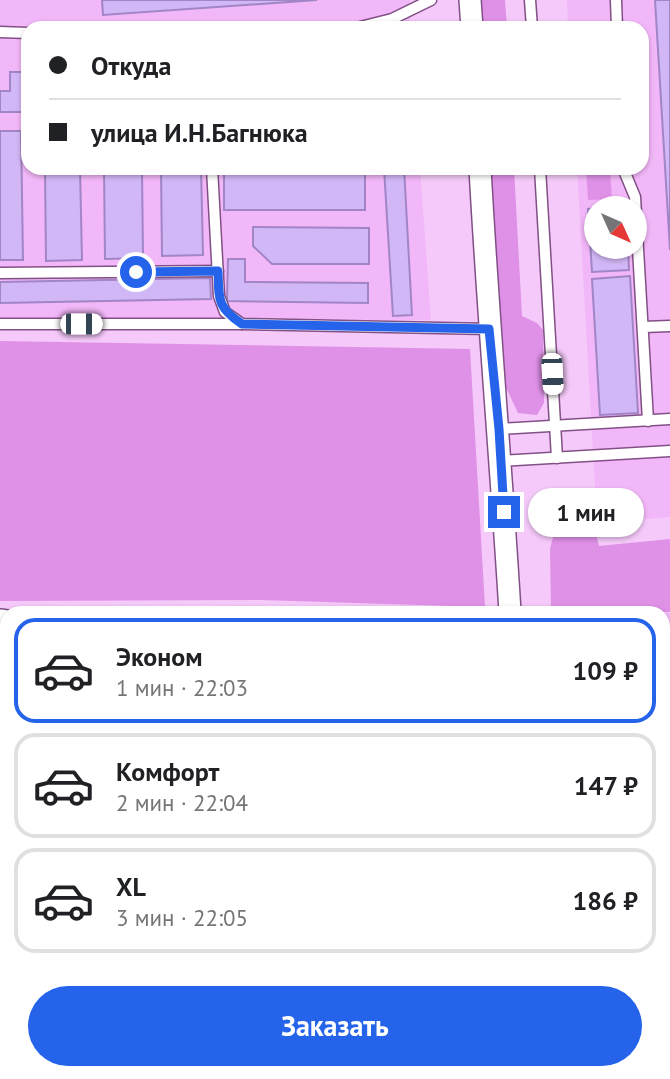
<!DOCTYPE html>
<html lang="ru">
<meta charset="utf-8">
<style>
:root{--surface:#fff;--page:#f2f2f2;--text:#202124;--muted:#757577;--line:#e0e0e0;--accent:#2563eb}
body{margin:0;font-family:"PT Sans",sans-serif;background:var(--page);color:var(--text);height:100vh;display:flex;flex-direction:column;font-size:26px;white-space:nowrap}
*{box-sizing:border-box;margin:0}
p{font-size:23px;color:var(--muted)}
.icon{flex:none;width:38px;height:38px;fill:none;stroke:currentColor;stroke-width:2;stroke-linecap:round;stroke-linejoin:round}
.map{position:relative;flex:1;overflow:hidden}
.sheet{position:absolute;left:0px;top:606px;width:670px;height:474px;display:flex;flex-direction:column;background:var(--surface);border-radius:21px 21px 0 0;box-shadow:0 2px 5px #0004}
.sheet>*{flex:none}
.hud{position:absolute;left:21px;top:21px;width:628px;height:154px;border-radius:21px;box-shadow:0 2px 5px #0004;display:grid;align-content:center;height:154px;padding:0 28px;background:var(--surface)}
.needle{width:46px;rotate:135deg}
.controls{position:absolute;left:584px;top:196px;display:grid;gap:14px}
.controls a{display:grid;place-items:center;width:63px;height:63px;border-radius:50%;background:var(--surface);box-shadow:0 2px 5px #0004;font-size:35px}
.end{position:absolute;width:32px;height:32px;margin:-16px;border:9px solid #2563eb;background:#fff;box-shadow:0 0 0 4px #fff}
.from{border-radius:50%}
.bubble{position:absolute;height:49px;border-radius:24px;background:var(--surface);box-shadow:0 2px 5px #0004;font-size:23px;font-weight:800;line-height:49px;text-align:center}
.car{position:absolute;width:21px;height:42px;margin:-21px -10px;border-radius:9px;box-shadow:0 0 5px 2px #0007;background:linear-gradient(#fff 24%,#345 0 40%,#fff 0 76%,#345 0 86%,#fff 0)}
.hud b{display:flex;align-items:center;gap:24px;height:66px;font-size:26px}
.hud b+b{border-top:2px solid var(--line)}
.hud i{width:18px;height:18px;background:var(--text)}
ul{padding:12px 0 0;list-style:none}
li{display:flex;align-items:center;gap:21px;height:105px;margin:0 14px 10px;padding:0 14px;border:4px solid var(--line);border-radius:21px}
li div{flex:1}
li b{display:block;font-size:26px}
li em{font-style:normal;font-weight:800}
li.current{border-color:var(--accent)}
li>.icon{width:63px;height:63px;stroke-width:1.5}
.button{display:flex;gap:14px;margin-top:auto;padding:14px 28px}
.button a{flex:1;height:80px;border-radius:42px;background:var(--accent);color:#fff;font-size:28px;font-weight:800;line-height:80px;text-align:center}
.map>svg:first-child{display:block}
.built{fill:#f2b7f8;fill-rule:evenodd}
.green{fill:#df90e7}
.building{fill:#d2b7f6;stroke:#a185c6;stroke-width:2}
.lines{fill:none;stroke-linecap:round;stroke-linejoin:round}
.lane-casing{stroke:#815085;stroke-width:13}
.street-casing{stroke:#815085;stroke-width:24}
.lane{stroke:#fff;stroke-width:10}
.street{stroke:#fff;stroke-width:21}
.route{stroke:#2563eb;stroke-width:9}
</style>
<div class="map">
<svg width="670" height="1079" viewBox="0 0 670 1079">
<rect width="100%" height="100%" fill="#f5c9f9"/>
<!-- built -->
<g class="built">
<polygon points="0,0 410,0 410,28 28,28 28,168 420,168 431,320 0,319"/>
<path d="M 567,0 L 670,0 L 670,517 L 597,523 L 577,168 L 642,168 L 642,28 L 568,28 ZM 597,208 L 635,208 L 635,247 L 597,247 Z"/>
<polygon points="663,613 670,613 670,1079 577,1079 577,1073 663,1073"/>
</g>
<!-- green -->
<g class="green">
<polygon points="479,0 505,0 507,28 481,28"/>
<polygon points="489,168 514,168 522,316 537,323 543,330 544,403 537,415 518,413 503,381"/>
<polygon points="586,168 610,168 612,199 588,200"/>
<polygon points="0,341 470,349 485,607 261,600 0,601"/>
<polygon points="586,493 599,546 670,539 670,612 551,612 550,549 563,499"/>
</g>
<!-- building -->
<g class="building">
<polygon points="102,0 317,0 103,15"/>
<polygon points="655,0 670,0 670,250"/>
<polygon points="10,72 28,72 28,112 0,112 0,91 10,91"/>
<polygon points="0,131 21,131 23,260 0,260"/>
<polygon points="45,168 80,168 82,260 46,261"/>
<polygon points="104,168 142,168 143,258 105,259"/>
<polygon points="161,168 201,168 203,255 162,256"/>
<polygon points="384,168 404,168 412,315 393,316"/>
<rect x="224" y="174" width="141" height="36"/>
<polygon points="626,206 626,208 597,208 597,247 628,247 629,270 592,272 588,209"/>
<polygon points="253,227 369,228 369,264 272,264 253,246"/>
<polygon points="228,259 245,259 245,282 368,283 368,303 227,301"/>
<polygon points="630,276 638,413 600,415 592,279"/>
<polygon points="210,278 211,299 0,303 0,282"/>
<polygon points="197,1073 302,1073 302,1079 198,1079"/>
</g>
<g class="lines">
<!-- lane casing -->
<g class="lane-casing">
<g id="lane">
<polyline points="530,0 532,28"/>
<polyline points="616,0 617,28"/>
<polyline points="356,28 392,19 431,0"/>
<polyline points="0,32 28,33"/>
<polyline points="212,168 219,296 225,312 242,324 489,329"/>
<polyline points="540,168 557,458"/>
<polyline points="623,168 635,197 648,421"/>
<polyline points="0,273 218,271"/>
<polyline points="0,324 242,324"/>
<polyline points="643,327 670,326"/>
<polyline points="499,429 670,419"/>
<polyline points="501,461 670,451"/>
<polyline points="663,939 670,939"/>
<polyline points="663,985 670,985"/>
</g>
</g>
<!-- street casing -->
<g class="street-casing">
<g id="street">
<polyline points="470,0 472,28"/>
<path d="M 480,168 C 488,316 501,464 510,612"/>
<polyline points="0,620 7,621"/>
<polyline points="542,1073 542,1079"/>
</g>
</g>
<!-- lane -->
<use href="#lane" class="lane"/>
<!-- street -->
<use href="#street" class="street"/>
</g>
<g class="lines">
<!-- route -->
<path class="route" d="M 136,272 L 218,271 C 219,300 217,307 242,324 L 489,329 L 499,429 L 504,512"/>
</g>
</svg>
<div class="controls">
<a><svg class="needle" viewBox="-14 -14 28 28"><path d="M0-13l5 13h-10z" fill="#e53935"/><path d="M0 13l5-13h-10z" fill="#757577"/></svg></a>
</div>
<i class="end from" style="left:136px;top:272px"></i>
<i class="end" style="left:504px;top:512px"></i>
<div class="bubble" style="left:528px;top:488px;width:116px">1 мин</div>
<i class="car" style="left:81px;top:324px;rotate:90deg"></i>
<i class="car" style="left:552px;top:374px;rotate:177deg"></i>
<div class="hud">
<b><i class="from"></i>Откуда</b>
<b><i></i>улица И.Н.Багнюка</b>
</div>
<section class="sheet">
<ul>
<li class="current"><svg class="icon" aria-label="car" viewBox="0 0 24 24"><path d="M5 17H2v-5l4-1 3-4h7l3 4 3 1v5h-3M9 17h6M6 11h13"/><circle cx="7" cy="17" r="2"/><circle cx="17" cy="17" r="2"/></svg><div><b>Эконом</b><p>1 мин · 22:03</p></div><em>109 ₽</em></li>
<li><svg class="icon" aria-label="car" viewBox="0 0 24 24"><path d="M5 17H2v-5l4-1 3-4h7l3 4 3 1v5h-3M9 17h6M6 11h13"/><circle cx="7" cy="17" r="2"/><circle cx="17" cy="17" r="2"/></svg><div><b>Комфорт</b><p>2 мин · 22:04</p></div><em>147 ₽</em></li>
<li><svg class="icon" aria-label="car" viewBox="0 0 24 24"><path d="M5 17H2v-5l4-1 3-4h7l3 4 3 1v5h-3M9 17h6M6 11h13"/><circle cx="7" cy="17" r="2"/><circle cx="17" cy="17" r="2"/></svg><div><b>XL</b><p>3 мин · 22:05</p></div><em>186 ₽</em></li>
</ul>
<div class="button"><a>Заказать</a></div>
</section>
</div>
